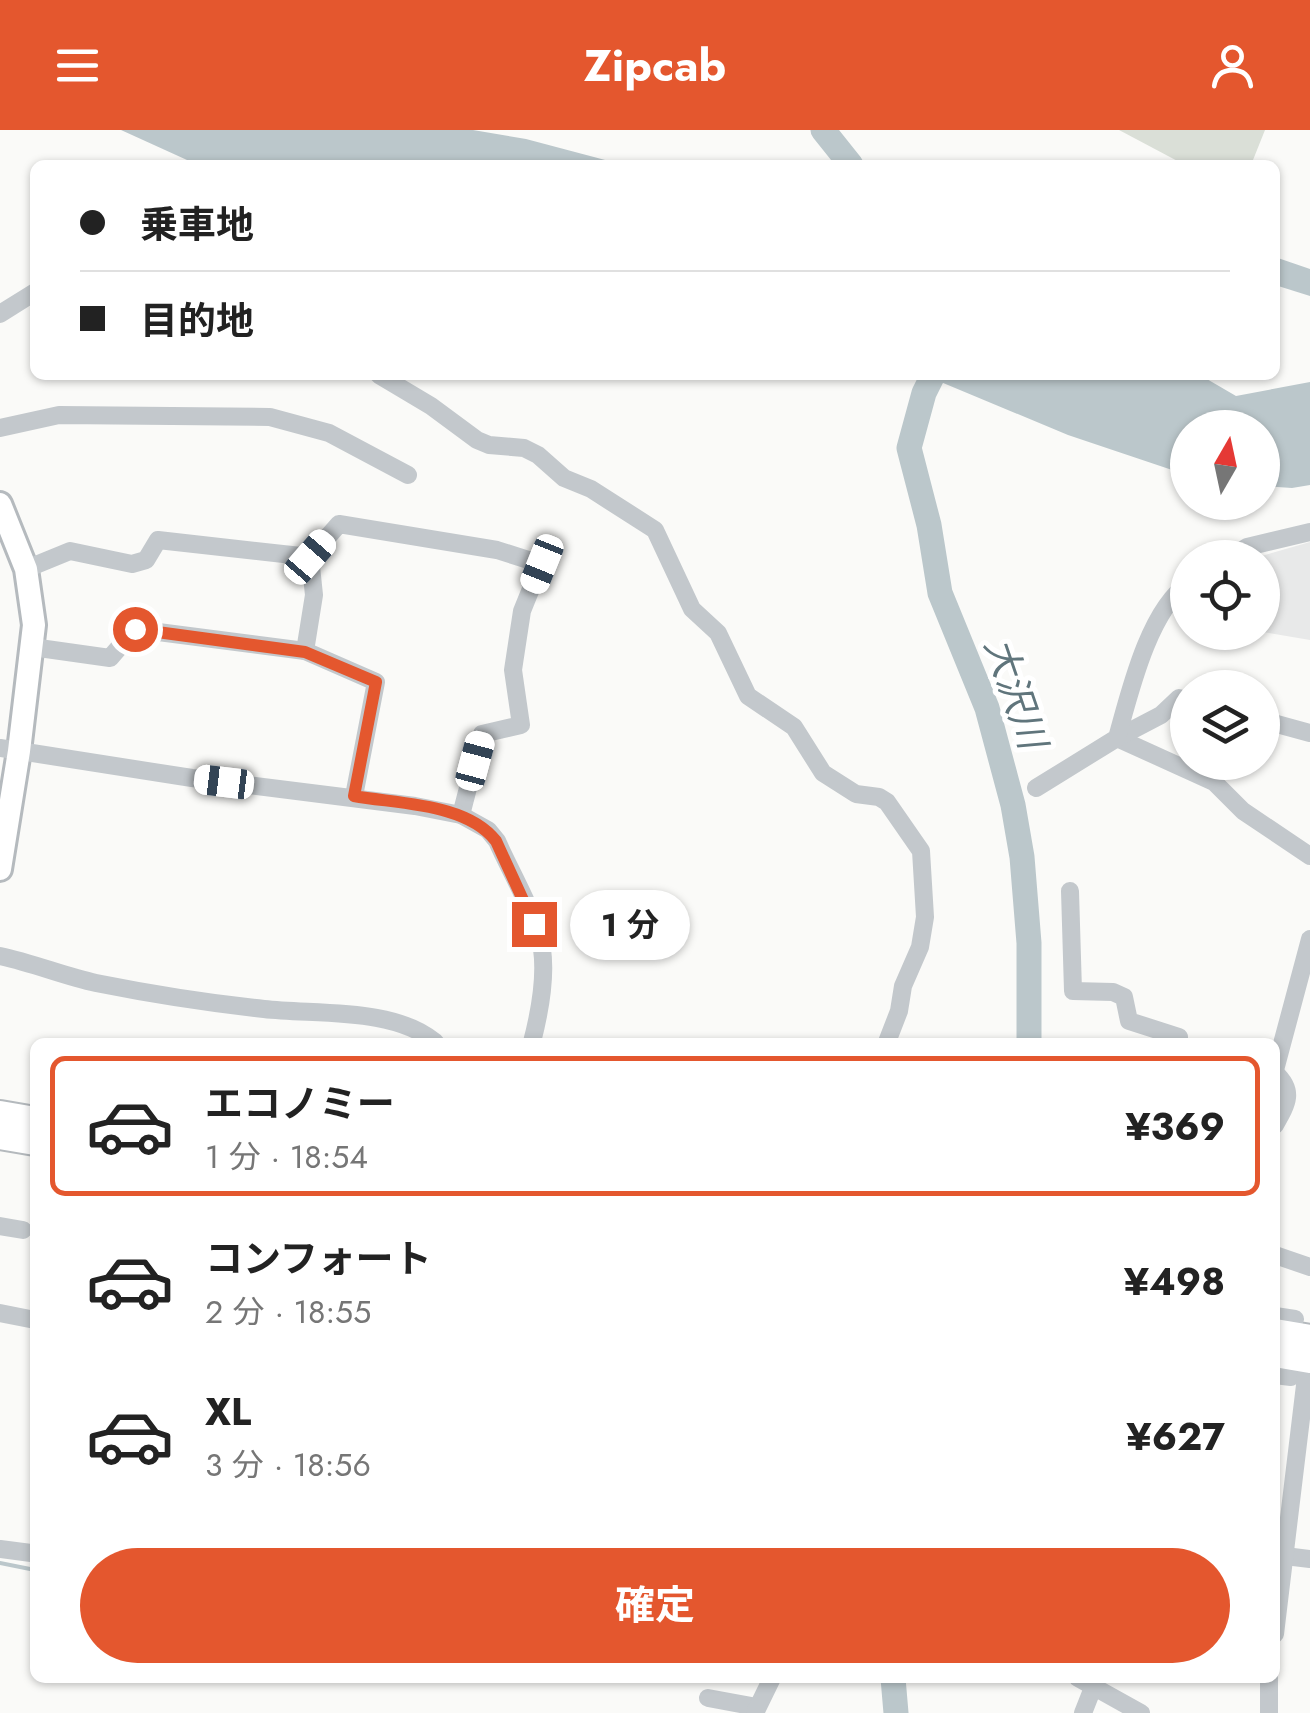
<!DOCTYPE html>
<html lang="ja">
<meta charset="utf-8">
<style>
:root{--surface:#fff;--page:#f6f6f6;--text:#222;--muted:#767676;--line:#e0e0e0;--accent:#e4572e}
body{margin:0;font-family:Jost,"Noto Sans JP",sans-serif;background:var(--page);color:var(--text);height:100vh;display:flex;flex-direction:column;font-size:38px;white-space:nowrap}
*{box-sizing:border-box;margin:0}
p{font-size:32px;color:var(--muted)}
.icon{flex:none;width:55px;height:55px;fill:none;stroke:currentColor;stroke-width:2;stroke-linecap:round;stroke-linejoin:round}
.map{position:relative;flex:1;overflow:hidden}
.panel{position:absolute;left:30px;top:908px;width:1250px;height:645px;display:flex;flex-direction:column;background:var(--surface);border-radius:15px;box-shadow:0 2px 8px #0004}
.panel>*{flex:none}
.top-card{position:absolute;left:30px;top:30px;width:1250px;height:220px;border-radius:15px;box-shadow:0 2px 8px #0004;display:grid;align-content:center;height:220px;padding:0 50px;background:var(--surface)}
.needle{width:65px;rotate:9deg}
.controls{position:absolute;left:1170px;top:280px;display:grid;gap:20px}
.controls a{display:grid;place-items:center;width:110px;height:110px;border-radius:50%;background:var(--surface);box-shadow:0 2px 8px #0004;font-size:50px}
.end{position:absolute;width:45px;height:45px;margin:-22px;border:12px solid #e4572e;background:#fff;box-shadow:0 0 0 5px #fff}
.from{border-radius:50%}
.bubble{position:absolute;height:70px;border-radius:35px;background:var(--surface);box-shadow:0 2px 8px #0004;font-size:32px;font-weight:700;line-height:70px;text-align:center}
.car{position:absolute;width:30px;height:60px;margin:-30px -15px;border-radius:12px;box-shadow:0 0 8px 2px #0007;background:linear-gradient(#fff 24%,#345 0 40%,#fff 0 76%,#345 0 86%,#fff 0)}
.top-card b{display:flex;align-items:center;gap:35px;height:95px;font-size:38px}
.top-card b+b{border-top:2px solid var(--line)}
.top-card i{width:25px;height:25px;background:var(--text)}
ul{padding:18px 0 0;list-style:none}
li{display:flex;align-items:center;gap:30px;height:140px;margin:0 20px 15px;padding:0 30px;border:5px solid transparent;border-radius:15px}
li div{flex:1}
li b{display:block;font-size:38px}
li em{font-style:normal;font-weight:700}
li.selected{border-color:var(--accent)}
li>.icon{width:90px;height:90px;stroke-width:1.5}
.primary-button{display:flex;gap:20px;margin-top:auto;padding:20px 50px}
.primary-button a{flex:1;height:115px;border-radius:60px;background:var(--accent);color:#fff;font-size:40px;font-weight:700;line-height:115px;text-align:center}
header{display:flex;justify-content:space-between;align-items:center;height:130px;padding:0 50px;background:var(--accent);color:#fff;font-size:45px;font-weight:700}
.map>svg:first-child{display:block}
.built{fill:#e8e9e9}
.green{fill:#dadfd7}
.water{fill:#bbc7cb}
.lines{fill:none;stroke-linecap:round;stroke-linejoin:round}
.stream{stroke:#bbc7cb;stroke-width:4}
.river{stroke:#bbc7cb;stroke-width:25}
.major-casing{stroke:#b5babe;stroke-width:28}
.highway-casing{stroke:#b4b9bd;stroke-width:32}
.minor{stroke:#c3c8cc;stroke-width:18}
.major{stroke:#fff;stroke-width:22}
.highway{stroke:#fff;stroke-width:28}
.route{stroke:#e4572e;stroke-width:12}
.labels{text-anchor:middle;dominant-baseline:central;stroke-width:10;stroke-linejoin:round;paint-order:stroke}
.water-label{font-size:38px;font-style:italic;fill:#60757c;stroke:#fff}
</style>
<header><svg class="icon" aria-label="menu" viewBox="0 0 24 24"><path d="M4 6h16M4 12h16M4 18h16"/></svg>Zipcab<svg class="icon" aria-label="person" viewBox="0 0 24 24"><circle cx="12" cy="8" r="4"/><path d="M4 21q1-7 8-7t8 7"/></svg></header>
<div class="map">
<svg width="1310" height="1583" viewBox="0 0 1310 1583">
<rect width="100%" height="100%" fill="#fafaf8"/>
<!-- built -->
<polygon class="built" points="1310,412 1310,510 1263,502 1262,428 1258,427"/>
<!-- green -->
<polygon class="green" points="1119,0 1265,0 1251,35 1185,35"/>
<!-- water -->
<g class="water">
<polygon points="121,0 473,0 526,9 624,35 198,35"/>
<polygon points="1275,127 1310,139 1310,166 1275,155"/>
<polygon points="924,245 1200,245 1236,266 1310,252 1310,355 1292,358 1263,356 1262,298 1188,298 1187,345 1068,305"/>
</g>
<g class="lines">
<!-- stream -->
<polyline class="stream" points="0,1433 35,1440"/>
<!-- river -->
<g class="river">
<polyline points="823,0 851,35"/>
<polyline points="933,245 924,263 909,318 929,395 940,463 987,578 1013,675 1022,727 1029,813 1029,912"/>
<polyline points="893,1548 896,1583"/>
</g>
<!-- major casing -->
<g class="major-casing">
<polyline id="major" points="0,374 26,439 34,495 19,621 0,739"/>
</g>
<!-- highway casing -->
<g class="highway-casing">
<g id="highway">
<polyline points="0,985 35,991"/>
<polyline points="0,1005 35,1011"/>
<polyline points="1275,1203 1310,1209"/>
<polyline points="1275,1223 1310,1229"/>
</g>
</g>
<!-- minor -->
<g class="minor">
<polyline points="0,184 35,162"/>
<polyline points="379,245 431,276 477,310 489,315 524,318 538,325 564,348 591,359 655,400 692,479 718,503 748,566 794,597 823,643 856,664 879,667 887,672 921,721 925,787 920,817 903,856 899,881 887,912"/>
<polyline points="0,298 59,285 270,287 329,303 408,345"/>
<polyline points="310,427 339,394 497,420 541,434 522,481 513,540 521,595 482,604 461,685"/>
<polyline points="1230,428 1247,417 1310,402"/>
<polyline points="26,439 70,421 132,434 146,430 158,410 310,427 314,465 305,521"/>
<polyline points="32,517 110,528 135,499 305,521 376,552 354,666"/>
<polyline points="1262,590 1310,603"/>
<polyline points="1117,608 1214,652 1243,681 1310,726"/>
<polyline points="1117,608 1161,585 1179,568 1188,571"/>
<path d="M 0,618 L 192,648 L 415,676 L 461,685 L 488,700 L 497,711 C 512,745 535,782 542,819 C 546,847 539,885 532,912"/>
<path d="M 1036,658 L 1117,608 C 1129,565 1149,479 1188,454"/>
<polyline points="1070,761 1073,861 1113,862 1124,867 1129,891 1179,907 1178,912"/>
<path d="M 0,826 C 33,833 64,846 96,853 C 151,864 208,873 264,879 C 316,885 393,877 435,912"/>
<polyline points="1275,940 1310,809"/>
<path d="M 1275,943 C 1295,961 1287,974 1275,995"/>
<polyline points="0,1096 23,1100"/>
<polyline points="1275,1125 1310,1137"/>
<polyline points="0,1183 35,1190"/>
<polyline points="1275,1186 1295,1189"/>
<polyline points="1275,1245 1291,1247"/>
<polyline points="0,1419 31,1423"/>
<polyline points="1285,1426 1310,1429"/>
<polyline points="1275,1504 1309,1222"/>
<polyline points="1078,1548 1141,1583"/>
<polyline points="708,1568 757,1577"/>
<polyline points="755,1583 772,1548"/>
<polyline points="1083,1583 1094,1555"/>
<polyline points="1269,1583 1269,1548"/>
</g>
<!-- major -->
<use href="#major" class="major"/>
<!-- highway -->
<use href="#highway" class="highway"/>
</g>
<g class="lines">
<!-- route -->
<path class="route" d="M 135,499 L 305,522 L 376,552 L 354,666 C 398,674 467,673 496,711 L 534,794"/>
</g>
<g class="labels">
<!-- water labels -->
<g class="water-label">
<text transform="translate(1016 563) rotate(71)">大沢川</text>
</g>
</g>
</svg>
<div class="controls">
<a><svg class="needle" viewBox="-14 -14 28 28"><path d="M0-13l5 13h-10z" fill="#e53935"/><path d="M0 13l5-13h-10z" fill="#767676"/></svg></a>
<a><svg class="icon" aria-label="locate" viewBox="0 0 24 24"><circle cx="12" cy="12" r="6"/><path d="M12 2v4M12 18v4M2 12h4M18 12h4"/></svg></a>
<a><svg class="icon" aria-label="layers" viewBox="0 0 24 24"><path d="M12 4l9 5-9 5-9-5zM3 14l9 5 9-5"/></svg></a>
</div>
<i class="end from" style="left:135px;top:499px"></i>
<i class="end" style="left:534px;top:794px"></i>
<div class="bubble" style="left:570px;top:760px;width:120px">1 分</div>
<i class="car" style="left:310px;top:427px;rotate:41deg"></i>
<i class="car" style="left:542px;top:434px;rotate:202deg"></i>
<i class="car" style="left:475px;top:631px;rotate:15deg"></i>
<i class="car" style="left:224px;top:652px;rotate:277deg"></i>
<div class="top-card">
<b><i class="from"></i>乗車地</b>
<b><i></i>目的地</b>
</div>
<section class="panel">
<ul>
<li class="selected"><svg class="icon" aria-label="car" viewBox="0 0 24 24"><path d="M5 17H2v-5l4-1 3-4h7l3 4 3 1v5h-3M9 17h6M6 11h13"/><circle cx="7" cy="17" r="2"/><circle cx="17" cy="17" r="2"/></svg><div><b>エコノミー</b><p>1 分 · 18:54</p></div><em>¥369</em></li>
<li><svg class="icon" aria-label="car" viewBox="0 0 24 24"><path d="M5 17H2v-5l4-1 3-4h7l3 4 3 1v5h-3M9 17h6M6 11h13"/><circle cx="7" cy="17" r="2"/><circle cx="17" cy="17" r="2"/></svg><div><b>コンフォート</b><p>2 分 · 18:55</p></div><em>¥498</em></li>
<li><svg class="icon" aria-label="car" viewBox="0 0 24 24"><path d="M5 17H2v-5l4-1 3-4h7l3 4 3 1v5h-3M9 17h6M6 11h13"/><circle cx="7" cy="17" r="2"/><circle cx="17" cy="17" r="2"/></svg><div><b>XL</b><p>3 分 · 18:56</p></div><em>¥627</em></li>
</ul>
<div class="primary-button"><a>確定</a></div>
</section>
</div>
